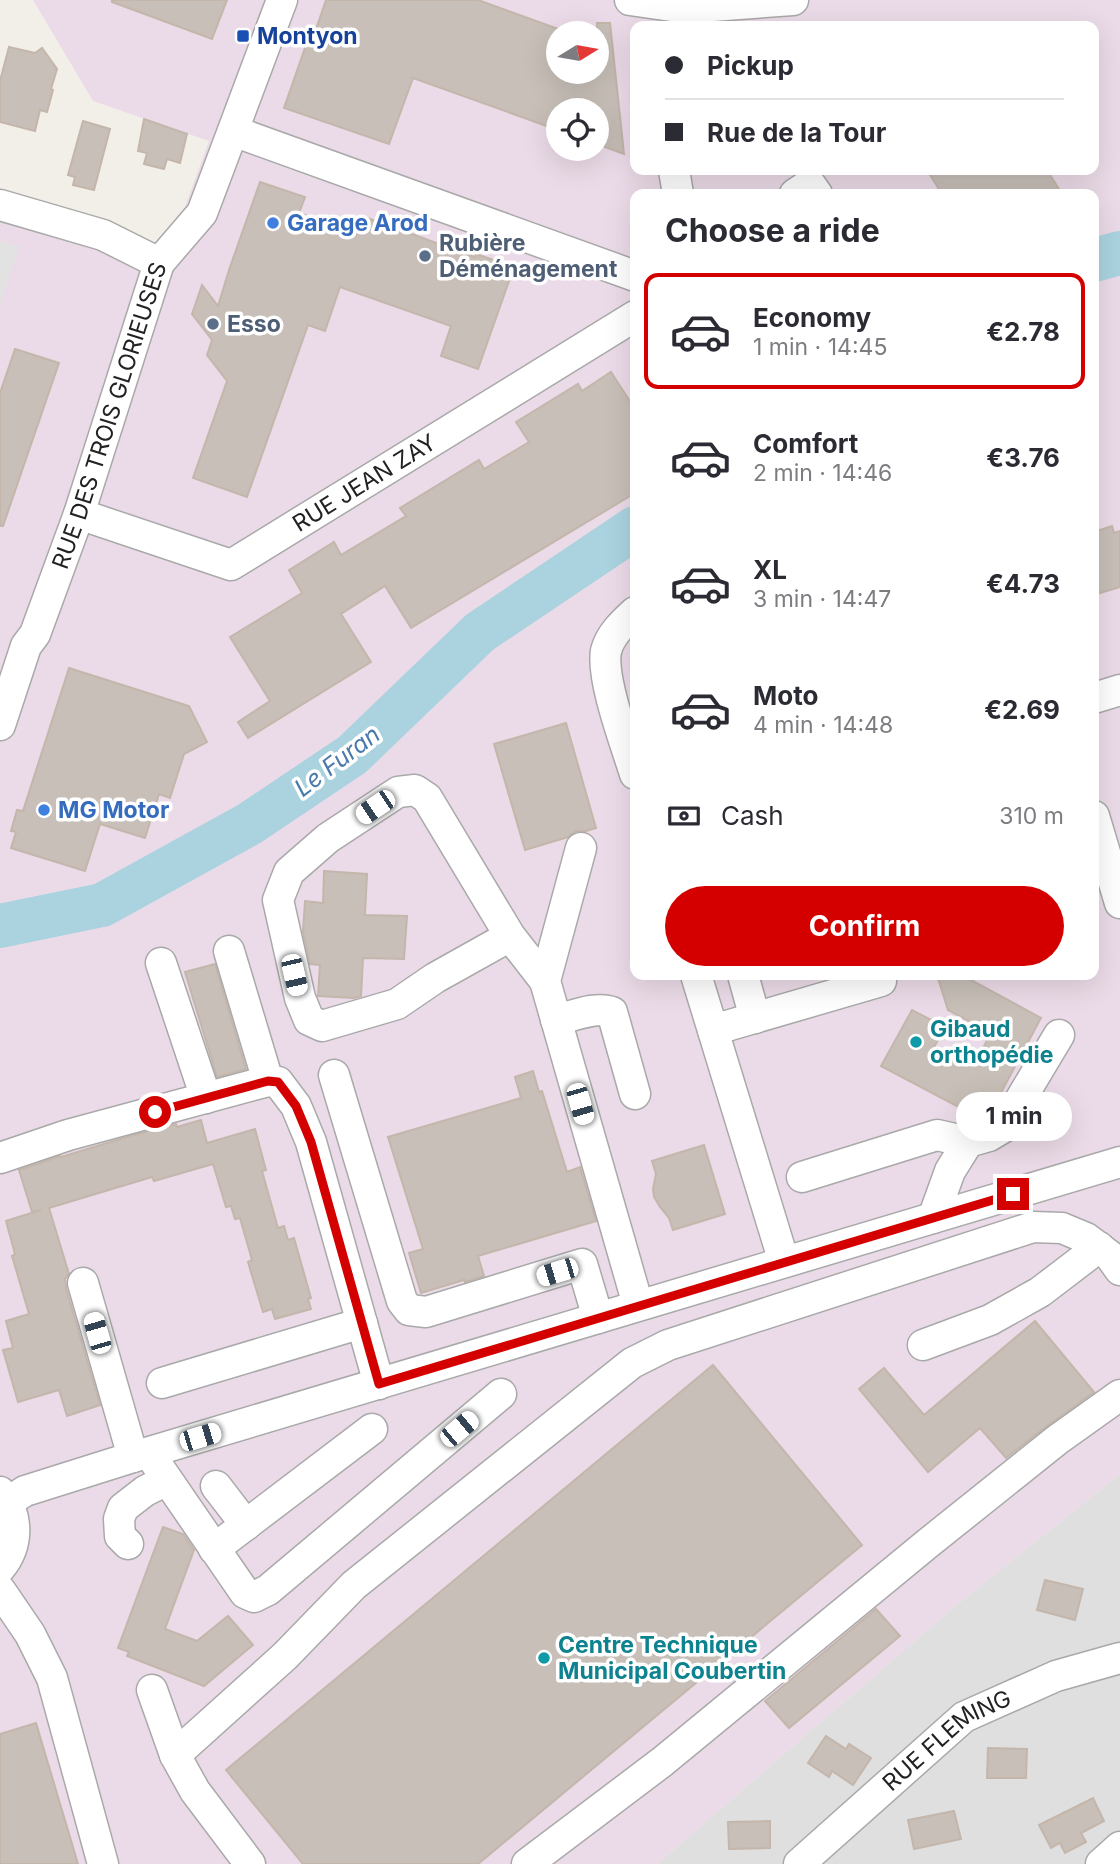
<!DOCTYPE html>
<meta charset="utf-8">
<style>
:root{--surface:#fff;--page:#f7f7f7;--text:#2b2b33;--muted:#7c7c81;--line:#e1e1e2;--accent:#d40000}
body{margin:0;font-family:Inter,sans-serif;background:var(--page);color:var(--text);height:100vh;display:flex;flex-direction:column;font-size:26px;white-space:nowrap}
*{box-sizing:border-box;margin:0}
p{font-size:23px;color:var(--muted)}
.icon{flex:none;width:38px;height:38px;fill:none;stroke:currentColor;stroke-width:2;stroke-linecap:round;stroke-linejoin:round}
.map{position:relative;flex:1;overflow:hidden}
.sheet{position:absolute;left:630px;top:189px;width:469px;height:791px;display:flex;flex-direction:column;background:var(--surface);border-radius:14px;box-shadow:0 7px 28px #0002}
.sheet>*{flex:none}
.top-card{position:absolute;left:630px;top:21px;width:469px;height:154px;border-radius:14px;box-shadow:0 7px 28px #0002;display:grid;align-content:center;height:154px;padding:0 35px;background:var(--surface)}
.needle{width:46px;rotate:79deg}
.tools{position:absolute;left:546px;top:21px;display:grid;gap:14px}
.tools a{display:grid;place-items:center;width:63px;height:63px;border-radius:50%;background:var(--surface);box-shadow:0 7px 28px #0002;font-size:35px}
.end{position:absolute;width:32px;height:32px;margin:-16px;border:9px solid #d40000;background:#fff;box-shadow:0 0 0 4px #fff}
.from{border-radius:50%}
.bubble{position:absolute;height:49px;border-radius:24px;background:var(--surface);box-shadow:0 7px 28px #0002;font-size:23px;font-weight:700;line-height:49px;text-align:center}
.car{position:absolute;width:21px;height:42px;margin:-21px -10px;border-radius:9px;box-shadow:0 0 5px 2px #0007;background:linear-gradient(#fff 24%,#345 0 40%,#fff 0 76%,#345 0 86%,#fff 0)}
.top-card b{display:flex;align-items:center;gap:24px;height:66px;font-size:26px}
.top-card b+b{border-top:2px solid var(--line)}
.top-card i{width:18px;height:18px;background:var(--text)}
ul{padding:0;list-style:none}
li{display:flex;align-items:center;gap:21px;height:116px;margin:0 14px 10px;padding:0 21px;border:4px solid transparent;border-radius:14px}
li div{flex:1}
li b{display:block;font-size:26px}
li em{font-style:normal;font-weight:700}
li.current{border-color:var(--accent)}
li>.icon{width:63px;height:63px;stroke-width:1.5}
h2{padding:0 35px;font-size:32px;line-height:84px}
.pay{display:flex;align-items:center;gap:18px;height:77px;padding:0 35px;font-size:26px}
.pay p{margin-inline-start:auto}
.primary-button{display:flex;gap:14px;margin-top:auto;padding:14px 35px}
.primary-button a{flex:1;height:80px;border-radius:42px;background:var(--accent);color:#fff;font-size:28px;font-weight:700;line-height:80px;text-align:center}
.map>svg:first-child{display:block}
.residential{fill:#e0dfdf}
.industrial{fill:#ebdbe8;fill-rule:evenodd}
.parking{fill:#e2e2e2}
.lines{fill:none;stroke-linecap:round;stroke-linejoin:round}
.river{stroke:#aad3df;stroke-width:44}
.building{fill:#c7bfb8;stroke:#c4b6ab;stroke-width:2}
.minor-casing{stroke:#a9a9a9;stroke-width:33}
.minor{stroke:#fff;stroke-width:30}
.route{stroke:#d40000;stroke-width:9}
.transit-dot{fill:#1a4fb4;stroke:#fff;stroke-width:2.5}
.shop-dot{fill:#3f7fe0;stroke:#fff;stroke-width:2.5}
.service-dot{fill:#5c6f8a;stroke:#fff;stroke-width:2.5}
.culture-dot{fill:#0f9aa8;stroke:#fff;stroke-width:2.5}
.labels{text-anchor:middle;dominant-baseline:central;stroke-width:7;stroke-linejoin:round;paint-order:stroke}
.transit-label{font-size:23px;font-weight:bold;fill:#164399;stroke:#fff;text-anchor:start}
.shop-label{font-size:23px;font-weight:bold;fill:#366cbe;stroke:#fff;text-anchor:start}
.service-label{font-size:23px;font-weight:bold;fill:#4e5e75;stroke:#fff;text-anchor:start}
.street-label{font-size:23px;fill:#222;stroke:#fff}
.culture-label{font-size:23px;font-weight:bold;fill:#0d838f;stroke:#fff;text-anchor:start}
.water-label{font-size:24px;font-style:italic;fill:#4a7aab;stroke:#fff}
</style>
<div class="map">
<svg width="1120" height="1864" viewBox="0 0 1120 1864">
<rect width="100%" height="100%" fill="#f2efe9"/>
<!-- residential -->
<polygon class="residential" points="1120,1474 1120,1864 657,1864 955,1606"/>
<!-- industrial -->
<path class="industrial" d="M 33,0 L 1120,0 L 1120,1474 L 955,1606 L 657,1864 L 0,1864 L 0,217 L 166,259 L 209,141 L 93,101 ZM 635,26 L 1094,26 L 1094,170 L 635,170 ZM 558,33 L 597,33 L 597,72 L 558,72 ZM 558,110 L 597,110 L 597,149 L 558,149 ZM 635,194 L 1094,194 L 1094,975 L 635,975 Z"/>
<!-- parking -->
<polygon class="parking" points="0,241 19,246 0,306"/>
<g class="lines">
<!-- river -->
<g class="river">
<polyline points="1094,260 1120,253"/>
<polyline points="0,926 102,905 249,824 352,755 480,632 635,528"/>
</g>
</g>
<!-- building -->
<g class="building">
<polygon points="112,0 227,0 212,39 112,2"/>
<polygon points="326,0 478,0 558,29 558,72 597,72 597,23 610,23 624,154 597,144 597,110 558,110 558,130 413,78 389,144 284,108 312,28 316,29"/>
<polygon points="9,47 35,53 42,48 57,69 51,89 53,90 47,112 40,110 35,131 0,122 0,81"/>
<polygon points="144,119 187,134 180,163 167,159 164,169 144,164 147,153 138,151"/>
<polygon points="83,121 110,129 94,190 73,185 75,177 68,175"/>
<polygon points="927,170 1047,170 1062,194 942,194"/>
<polygon points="260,182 305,197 299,213 359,234 365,217 475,257 476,254 514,267 478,369 441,356 451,326 340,287 325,331 308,325 247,497 193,478 227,381 207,355 212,340 192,314 202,285 218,306 229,270"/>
<polygon points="15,349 59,363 3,526 0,526 0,393"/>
<polygon points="611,372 635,409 635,493 411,628 385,586 341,614 371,662 248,738 238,722 270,701 230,637 302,593 289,570 334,542 341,555 406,516 400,508 479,460 484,469 529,442 516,422 578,384 582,391"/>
<polygon points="1112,526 1114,533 1120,531 1120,587 1094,595 1094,532"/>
<polygon points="69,668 189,706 207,742 184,754 170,798 159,794 145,838 100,824 85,871 11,848 16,832 11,831 17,810 23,811"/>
<polygon points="566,723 596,828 586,831 576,831 568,837 525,850 494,744"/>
<polygon points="324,871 367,874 365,915 407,916 404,959 363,958 361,996 354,998 318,996 320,965 310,964 303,932 305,901 323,903"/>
<polygon points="215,964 246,1069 217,1077 185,972"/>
<polygon points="937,975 962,975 1041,1018 995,1104 968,1112 881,1066 912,1010 945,1027 932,1051 961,1066 976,1061 991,1033 948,1010"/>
<polygon points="533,1071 539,1092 542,1091 567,1172 580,1167 596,1221 478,1256 484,1276 465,1282 464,1280 421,1293 409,1253 423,1249 388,1137 521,1098 515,1077"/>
<polygon points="201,1120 207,1143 255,1129 266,1170 262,1171 278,1228 284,1226 288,1240 294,1238 311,1298 308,1299 311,1309 275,1319 272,1309 263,1312 248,1262 252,1260 240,1218 235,1219 231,1206 226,1207 213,1164 154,1181 152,1177 49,1208 69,1274 65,1279 66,1288 100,1405 67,1416 59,1390 18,1402 3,1350 13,1348 6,1321 29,1314 12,1256 15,1254 6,1221 41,1210 32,1212 19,1170 60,1156 61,1157 130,1136 176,1124 177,1127"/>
<polygon points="704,1145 725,1214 673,1230 669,1218 660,1207 654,1197 653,1189 656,1174 652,1161"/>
<polygon points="1035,1321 1094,1392 1047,1426 1006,1458 980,1428 928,1472 859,1389 884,1368 924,1415"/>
<polygon points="713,1365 862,1545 478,1864 303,1864 226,1770"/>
<polygon points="163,1527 183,1534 194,1550 165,1629 197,1641 228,1616 253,1645 204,1686 127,1656 129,1652 118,1648"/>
<polygon points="1045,1580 1083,1589 1075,1620 1037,1610"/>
<polygon points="876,1609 900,1636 789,1728 765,1701"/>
<polygon points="36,1723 78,1864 0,1864 0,1734"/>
<polygon points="826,1736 846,1749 849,1744 871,1758 853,1785 832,1771 829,1777 808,1763"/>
<polygon points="988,1748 1027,1749 1026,1778 987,1778"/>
<polygon points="1093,1798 1104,1821 1081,1833 1086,1842 1065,1853 1060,1843 1051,1848 1039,1825"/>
<polygon points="954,1811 961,1839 914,1849 908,1820"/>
<polygon points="770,1821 770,1848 729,1849 728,1822"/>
</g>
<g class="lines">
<!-- minor casing -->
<g class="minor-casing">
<g id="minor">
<polyline points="630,0 685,8 793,0"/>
<polyline points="233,131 635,276"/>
<polyline points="674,170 678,194"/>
<polyline points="795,194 810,184 817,194"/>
<polyline points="0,205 103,235 159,263"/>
<path id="s1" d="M 79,514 L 231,565 L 635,316"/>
<path d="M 635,612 C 623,623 610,635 606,651 C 601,679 626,745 635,774"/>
<polyline points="1094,698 1120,690"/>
<path id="s2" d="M 0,725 L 26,646 L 35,634 L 79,514 L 159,263 L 202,213 L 282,0"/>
<polyline points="1094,816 1120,903"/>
<polyline points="581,848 545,981 638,1305"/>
<polyline points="510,936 435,978 397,1004 322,1026 309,1020 300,998 278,900 289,872 328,838 398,792 415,790 427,798 510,936 545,981"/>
<polyline points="229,951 268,1081"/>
<polyline points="161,963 206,1098"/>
<polyline points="696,975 784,1262"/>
<polyline points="743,975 755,1018"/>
<path d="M 556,1020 C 573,1016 596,1006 612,1012 L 635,1094"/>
<polyline points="713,1030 881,981"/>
<polyline points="334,1075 402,1301 409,1310 426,1312 582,1264 598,1318"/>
<polyline points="0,1158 68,1135 268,1081 278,1082 296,1106 311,1142 379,1384"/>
<polyline points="802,1177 937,1135 968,1142"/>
<polyline points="933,1218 950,1171 968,1142 989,1136 1004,1127 1059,1035"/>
<polyline points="83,1283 133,1457"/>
<polyline points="923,1345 990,1320 1040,1292 1099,1247"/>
<polyline points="162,1383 362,1323"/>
<polyline points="149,1453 245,1593 254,1597 268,1590 501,1394"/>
<polyline points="216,1486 246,1525"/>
<path d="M 0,1492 C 19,1516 19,1545 0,1568"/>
<polyline points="8,1502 25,1491 133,1457 1120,1162"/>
<polyline points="128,1544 120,1536 119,1519 123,1508 145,1491 167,1480"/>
<polyline points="214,1549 372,1429"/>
<polyline points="0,1590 30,1634 52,1678 103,1864"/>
<polyline points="152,1690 175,1755"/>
<polyline points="250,1864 195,1791 175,1755 285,1656 354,1585 632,1363 668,1345 1033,1227 1062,1228 1086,1238 1110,1256 1120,1270"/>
<polyline points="527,1864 662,1762 927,1544 1057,1440 1120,1395"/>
<path id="s3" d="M 799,1864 L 964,1717 L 1056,1676 L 1120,1658"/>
<polyline points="1101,1864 1120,1847"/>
</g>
</g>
<!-- minor -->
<use href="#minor" class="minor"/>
</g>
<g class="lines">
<!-- route -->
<polyline class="route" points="155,1112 268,1081 278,1082 296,1106 311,1142 379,1384 1013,1194"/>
</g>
<!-- markers -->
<rect class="transit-dot" x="236" y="29" width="14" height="14" rx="3.5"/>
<g class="shop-dot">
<circle cx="273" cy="223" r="7"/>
<circle cx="44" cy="810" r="7"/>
</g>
<g class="service-dot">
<circle cx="425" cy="256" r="7"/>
<circle cx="213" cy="324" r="7"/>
</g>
<g class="culture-dot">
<circle cx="916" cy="1042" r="7"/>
<circle cx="544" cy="1658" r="7"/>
</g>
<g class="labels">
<!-- transit labels -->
<g class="transit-label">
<text x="257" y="36">Montyon</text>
</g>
<!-- shop labels -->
<g class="shop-label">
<text x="287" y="223">Garage Arod</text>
<text x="58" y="810">MG Motor</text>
</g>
<!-- service labels -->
<g class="service-label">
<text x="439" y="243">Rubière<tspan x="439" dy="26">Déménagement</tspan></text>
<text x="227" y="324">Esso</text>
</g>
<!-- street labels -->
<g class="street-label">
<text stroke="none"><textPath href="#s2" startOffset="329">RUE DES TROIS GLORIEUSES</textPath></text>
<text stroke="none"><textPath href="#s1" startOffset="317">RUE JEAN ZAY</textPath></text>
<text stroke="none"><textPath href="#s3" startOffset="194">RUE FLEMING</textPath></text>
</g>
<!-- culture labels -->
<g class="culture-label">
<text x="930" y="1029">Gibaud<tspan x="930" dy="26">orthopédie</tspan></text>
<text x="558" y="1645">Centre Technique<tspan x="558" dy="26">Municipal Coubertin</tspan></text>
</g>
<!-- water labels -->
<g class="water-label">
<text transform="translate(337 761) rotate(-37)">Le Furan</text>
</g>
</g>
</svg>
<div class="tools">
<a><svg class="needle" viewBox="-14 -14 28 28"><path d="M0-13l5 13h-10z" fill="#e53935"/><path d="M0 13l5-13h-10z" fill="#7c7c81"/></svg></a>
<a><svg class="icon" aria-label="locate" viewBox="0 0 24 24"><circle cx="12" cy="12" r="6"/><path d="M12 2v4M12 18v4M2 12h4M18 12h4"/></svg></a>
</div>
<i class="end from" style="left:155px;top:1112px"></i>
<i class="end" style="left:1013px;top:1194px"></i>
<div class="bubble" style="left:956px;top:1092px;width:116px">1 min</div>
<i class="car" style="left:375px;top:807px;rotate:236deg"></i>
<i class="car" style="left:294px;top:975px;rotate:167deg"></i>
<i class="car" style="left:580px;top:1104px;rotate:164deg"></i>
<i class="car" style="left:557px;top:1272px;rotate:253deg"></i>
<i class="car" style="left:97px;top:1333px;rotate:344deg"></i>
<i class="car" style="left:459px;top:1429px;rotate:50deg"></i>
<i class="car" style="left:200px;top:1437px;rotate:73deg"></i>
<div class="top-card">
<b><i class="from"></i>Pickup</b>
<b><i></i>Rue de la Tour</b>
</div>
<section class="sheet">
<h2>Choose a ride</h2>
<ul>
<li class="current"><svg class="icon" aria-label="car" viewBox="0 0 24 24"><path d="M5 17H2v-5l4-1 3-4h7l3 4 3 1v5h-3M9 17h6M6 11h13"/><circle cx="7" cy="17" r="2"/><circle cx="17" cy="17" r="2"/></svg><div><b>Economy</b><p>1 min · 14:45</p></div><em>€2.78</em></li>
<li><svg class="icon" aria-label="car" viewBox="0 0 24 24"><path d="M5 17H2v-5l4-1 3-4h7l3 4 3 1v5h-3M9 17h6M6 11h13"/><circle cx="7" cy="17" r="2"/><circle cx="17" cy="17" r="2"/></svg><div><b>Comfort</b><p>2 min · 14:46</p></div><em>€3.76</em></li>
<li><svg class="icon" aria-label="car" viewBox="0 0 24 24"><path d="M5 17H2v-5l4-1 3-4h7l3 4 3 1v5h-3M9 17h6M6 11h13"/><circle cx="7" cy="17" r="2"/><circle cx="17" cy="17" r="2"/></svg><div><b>XL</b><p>3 min · 14:47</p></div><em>€4.73</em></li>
<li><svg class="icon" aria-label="car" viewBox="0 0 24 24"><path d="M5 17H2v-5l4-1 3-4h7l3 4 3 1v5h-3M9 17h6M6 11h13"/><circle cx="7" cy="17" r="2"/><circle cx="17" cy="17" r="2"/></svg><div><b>Moto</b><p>4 min · 14:48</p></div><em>€2.69</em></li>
</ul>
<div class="pay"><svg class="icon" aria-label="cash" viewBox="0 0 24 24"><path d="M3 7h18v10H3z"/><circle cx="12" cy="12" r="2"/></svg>Cash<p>310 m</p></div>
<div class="primary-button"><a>Confirm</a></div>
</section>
</div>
